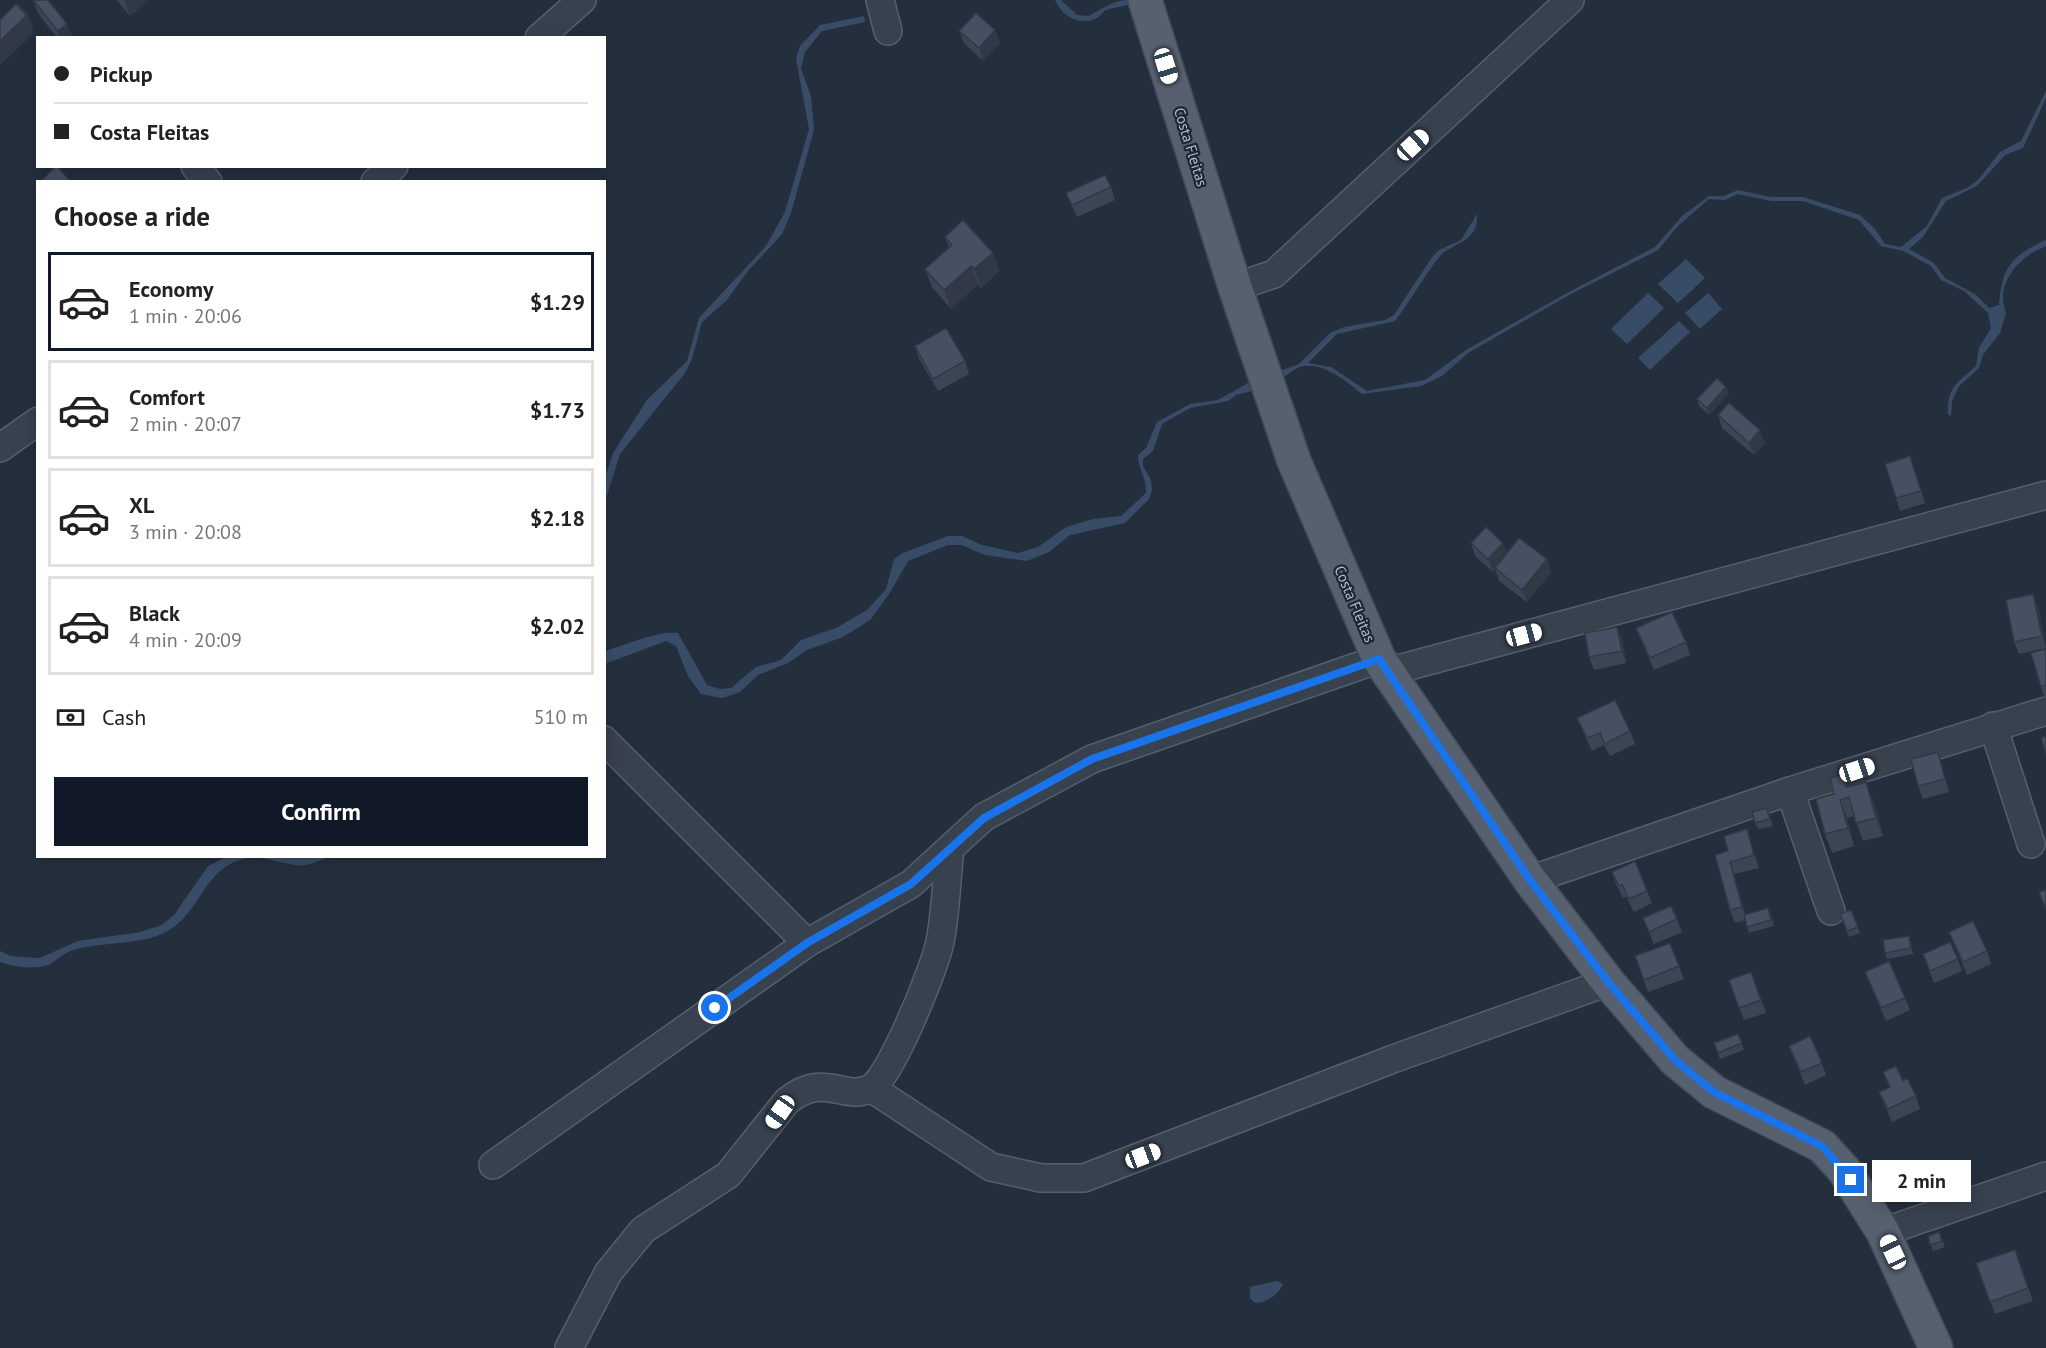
<!DOCTYPE html>
<meta charset="utf-8">
<style>
:root{--surface:#fff;--page:#f2f2f2;--text:#222;--muted:#767676;--line:#e0e0e0;--accent:#111827}
body{margin:0;font-family:"PT Sans",sans-serif;background:var(--page);color:var(--text);height:100vh;display:flex;flex-direction:column;font-size:22px;white-space:nowrap}
*{box-sizing:border-box;margin:0}
p{font-size:20px;color:var(--muted)}
.icon{flex:none;width:33px;height:33px;fill:none;stroke:currentColor;stroke-width:2;stroke-linecap:round;stroke-linejoin:round}
.map{position:relative;flex:1;overflow:hidden}
.sheet{position:absolute;left:36px;top:180px;width:570px;height:678px;display:flex;flex-direction:column;background:var(--surface);border-radius:0px;box-shadow:0 3px 15px #0003}
.sheet>*{flex:none}
.guide{position:absolute;left:36px;top:36px;width:570px;height:132px;border-radius:0px;box-shadow:0 3px 15px #0003;display:grid;align-content:center;height:132px;padding:0 18px;background:var(--surface)}
.end{position:absolute;width:27px;height:27px;margin:-14px;border:8px solid #1a73e8;background:#fff;box-shadow:0 0 0 3px #fff}
.from{border-radius:50%}
.bubble{position:absolute;height:42px;border-radius:0px;background:var(--surface);box-shadow:0 3px 15px #0003;font-size:20px;font-weight:600;line-height:42px;text-align:center}
.car{position:absolute;width:18px;height:36px;margin:-18px -9px;border-radius:8px;box-shadow:0 0 4px 2px #0007;background:linear-gradient(#fff 24%,#345 0 40%,#fff 0 76%,#345 0 86%,#fff 0)}
.guide b{display:flex;align-items:center;gap:21px;height:57px;font-size:22px}
.guide b+b{border-top:2px solid var(--line)}
.guide i{width:15px;height:15px;background:var(--text)}
ul{padding:0;list-style:none}
li{display:flex;align-items:center;gap:18px;height:99px;margin:0 12px 9px;padding:0 6px;border:3px solid var(--line);border-radius:0px}
li div{flex:1}
li b{display:block;font-size:22px}
li em{font-style:normal;font-weight:600}
li.current{border-color:var(--accent)}
li>.icon{width:54px;height:54px;stroke-width:1.5}
h2{padding:0 18px;font-size:27px;line-height:72px}
.pay{display:flex;align-items:center;gap:15px;height:66px;padding:0 18px;font-size:22px}
.pay p{margin-inline-start:auto}
.action{display:flex;gap:12px;margin-top:auto;padding:12px 18px}
.action a{flex:1;height:69px;border-radius:0px;background:var(--accent);color:#fff;font-size:24px;font-weight:600;line-height:69px;text-align:center}
.map>svg:first-child{display:block}
.water{fill:#394c67}
.lines{fill:none;stroke-linecap:round;stroke-linejoin:round}
.minor-casing{stroke:#565f6c;stroke-width:30}
.major-casing{stroke:#414a57;stroke-width:36}
.minor{stroke:#38414e;stroke-width:27}
.major{stroke:#56606e;stroke-width:33}
.wall{fill:#3b4654}
.shaded-wall{fill:#303945}
.building{fill:#455162;stroke:#303945;stroke-width:1.5}
.route{stroke:#1a73e8;stroke-width:8}
.labels{text-anchor:middle;dominant-baseline:central;stroke-width:4.5;stroke-linejoin:round;paint-order:stroke}
.street-label{font-size:15px;fill:#b4bcc9;stroke:#1d2633}
</style>
<div class="map">
<svg width="2046" height="1348" viewBox="0 0 2046 1348">
<rect width="100%" height="100%" fill="#242f3e"/>
<!-- water -->
<g class="water">
<path d="M 1055,0 L 1061,0 L 1077,15 L 1089,16 C 1102,9 1113,0 1129,0 L 1130,4 C 1122,7 1114,7 1106,10 C 1102,12 1100,17 1095,19 C 1079,26 1061,15 1055,0 Z"/>
<polygon points="864,16 865,22 822,31 805,52 801,69 811,96 814,130 791,213 782,234 748,271 726,301 702,322 692,359 685,373 620,454 605,502 605,477 613,453 647,400 687,361 699,318 766,246 785,212 809,129 796,59 800,46 820,25"/>
<path d="M 2046,91 L 2046,98 L 2023,148 L 2005,155 L 1977,186 L 1946,201 L 1923,237 L 1909,249 L 1934,263 L 1945,278 L 1975,294 L 1989,308 L 1999,305 C 2002,267 2011,256 2046,240 L 2046,246 C 2020,256 1994,283 2006,313 L 2000,333 L 1983,355 L 1979,368 L 1959,386 L 1952,401 L 1951,416 L 1948,414 C 1947,386 1958,383 1976,366 L 1979,348 L 1991,328 L 1988,313 L 1964,291 L 1941,280 L 1931,266 L 1903,251 L 1881,246 L 1859,220 L 1803,201 L 1771,201 L 1738,194 L 1725,200 L 1709,199 L 1679,225 L 1658,250 L 1571,294 L 1468,353 L 1442,376 L 1421,386 L 1362,394 C 1348,382 1321,360 1300,367 C 1294,369 1286,376 1279,380 L 1277,372 L 1299,364 L 1330,333 L 1344,327 L 1385,320 L 1394,315 L 1432,257 L 1439,250 L 1461,240 L 1477,214 C 1479,240 1458,242 1443,253 C 1435,259 1405,309 1395,321 L 1337,334 L 1308,363 L 1331,367 L 1367,391 L 1425,380 L 1466,350 L 1565,294 L 1655,247 L 1682,216 L 1709,196 L 1724,196 L 1738,190 L 1770,197 L 1803,197 L 1860,215 L 1875,229 L 1885,244 L 1901,247 L 1927,226 L 1942,198 L 1967,188 L 1978,180 L 2000,152 L 2021,141 Z"/>
<polygon points="1686,259 1705,278 1678,303 1658,284"/>
<polygon points="1648,293 1664,308 1627,344 1611,329"/>
<polygon points="1708,293 1722,309 1700,329 1685,313"/>
<polygon points="1679,321 1690,332 1650,370 1638,358"/>
<path d="M 1248,383 L 1252,391 L 1236,395 L 1228,401 L 1190,408 L 1162,424 L 1153,451 L 1143,459 L 1143,466 L 1151,480 L 1152,490 L 1149,499 L 1125,523 L 1070,535 L 1049,552 L 1027,561 L 985,555 L 961,545 L 948,545 L 908,561 L 889,594 L 870,620 L 843,637 L 807,650 L 788,663 L 758,675 L 740,692 L 722,698 L 701,694 L 688,676 L 676,646 L 666,641 L 605,664 L 605,652 L 608,650 C 630,644 655,631 678,633 L 707,685 L 720,689 L 731,688 L 756,667 L 781,660 L 801,640 L 836,628 L 867,610 L 886,589 L 894,559 L 903,553 L 948,536 L 962,536 L 982,545 L 1018,553 L 1038,547 L 1066,527 L 1093,519 L 1121,516 L 1146,493 C 1147,478 1138,469 1138,455 L 1146,448 L 1157,422 L 1190,404 L 1218,400 Z"/>
<path d="M 229,856 L 329,857 C 317,862 306,867 294,865 C 275,862 259,854 240,860 C 205,871 201,907 174,927 C 146,948 102,939 68,952 C 60,955 54,964 45,966 C 29,969 15,967 0,962 L 0,951 L 11,956 L 40,958 L 78,941 L 140,932 L 162,925 L 174,915 L 208,866 Z"/>
<path d="M 1277,1281 L 1283,1284 C 1278,1295 1267,1303 1255,1303 L 1250,1298 L 1250,1287 Z"/>
</g>
<g class="lines">
<!-- minor casing -->
<g class="minor-casing">
<g id="minor">
<polyline points="880,0 888,31"/>
<polyline points="539,38 582,0"/>
<polyline points="195,166 208,182"/>
<polyline points="375,182 394,166"/>
<polyline points="1235,287 1274,274 1570,0"/>
<polyline points="0,448 38,421"/>
<polyline points="1387,672 2046,495"/>
<polyline points="1993,726 2031,844"/>
<polyline points="604,740 807,943"/>
<polyline points="1790,791 1831,911"/>
<polyline points="1530,880 1790,791 2046,711"/>
<polyline points="871,1088 991,1167 1041,1178 1084,1178 1393,1059 1608,982"/>
<polyline points="493,1165 807,943 911,884 984,817 1092,759 1379,659"/>
<polyline points="1883,1232 2046,1176"/>
<path d="M 569,1348 L 608,1273 L 643,1230 L 728,1175 L 787,1101 C 825,1071 842,1101 870,1089 C 890,1079 933,971 939,946 C 946,917 946,880 950,850"/>
</g>
</g>
<!-- major casing -->
<g class="major-casing">
<polyline id="major" points="1145,0 1235,287 1294,461 1379,659 1530,880 1608,982 1675,1060 1714,1092 1822,1146 1844,1170 1883,1232 1936,1348"/>
</g>
<!-- minor -->
<use href="#minor" class="minor"/>
<!-- major -->
<use href="#major" class="major"/>
</g>
<!-- wall -->
<g class="wall">
<polygon points="33,0 67,24 72,36 70,38 57,38 38,13"/>
<polygon points="117,0 149,0 130,16"/>
<polygon points="995,30 1000,43 983,61 964,43 959,31"/>
<polygon points="1111,187 1115,200 1077,217 1066,193"/>
<polygon points="945,237 993,253 999,271 981,288 978,284 951,309 932,287 925,269 949,248"/>
<polygon points="915,346 965,361 969,374 938,391 919,359"/>
<polygon points="1726,387 1729,393 1709,415 1699,406 1697,399"/>
<polygon points="1718,415 1765,443 1754,455 1722,428"/>
<polygon points="1910,456 1925,503 1900,511 1896,498"/>
<polygon points="1471,543 1503,543 1507,553 1547,559 1551,572 1527,602 1499,581 1495,569 1493,572 1475,556"/>
<polygon points="2038,606 2046,648 2019,654 2014,642"/>
<polygon points="1636,628 1686,642 1690,655 1654,670"/>
<polygon points="1622,639 1626,663 1594,670 1589,657"/>
<polygon points="2046,649 2046,699 2045,699 2041,687"/>
<polygon points="1577,718 1630,731 1635,744 1610,756 1604,745 1592,751 1582,730"/>
<polygon points="1942,765 1949,792 1923,799 1918,786"/>
<polygon points="1843,774 1847,787 1873,800 1883,836 1863,841 1854,816 1847,818 1854,846 1832,853 1825,834 1834,794"/>
<polygon points="1769,814 1773,826 1758,829 1755,823"/>
<polygon points="1747,829 1759,868 1734,874 1745,914 1771,914 1774,926 1749,933 1745,920 1735,923 1730,910 1728,851"/>
<polygon points="1612,872 1647,891 1652,903 1634,912 1626,897 1623,898 1616,884"/>
<polygon points="1851,910 1860,933 1849,937 1840,914"/>
<polygon points="1643,918 1677,919 1682,932 1654,944"/>
<polygon points="1949,932 1987,951 1991,964 1967,975"/>
<polygon points="1911,942 1913,954 1887,959 1885,953"/>
<polygon points="1670,943 1684,979 1648,992 1635,956"/>
<polygon points="1923,954 1958,959 1962,971 1934,983"/>
<polygon points="1751,972 1766,1013 1744,1020 1739,1008"/>
<polygon points="1865,972 1905,998 1910,1010 1886,1021"/>
<polygon points="1738,1034 1744,1050 1720,1059 1714,1043"/>
<polygon points="1789,1046 1822,1063 1826,1075 1805,1085"/>
<polygon points="1883,1072 1903,1081 1916,1096 1920,1109 1892,1122 1884,1104 1879,1092 1889,1087"/>
<polygon points="1939,1232 1945,1247 1933,1251 1928,1236"/>
<polygon points="2015,1250 2033,1301 1995,1314 1976,1263"/>
</g>
<!-- shaded-wall -->
<g class="shaded-wall">
<polygon points="124,0 149,0 130,16"/>
<polygon points="27,15 28,15 33,27 32,28 34,33 0,65 0,28"/>
<polygon points="67,24 72,36 70,38 60,38 58,31"/>
<polygon points="995,30 1000,43 983,61 979,48"/>
<polygon points="993,253 999,271 981,288 974,269"/>
<polygon points="971,266 978,284 951,309 944,290"/>
<polygon points="1726,387 1729,393 1709,415 1707,408"/>
<polygon points="1760,430 1765,443 1754,455 1749,443"/>
<polygon points="1503,543 1508,556 1493,572 1488,559"/>
<polygon points="1547,559 1551,572 1527,602 1522,590"/>
<polygon points="2033,594 2038,606 2046,647 2042,636"/>
<polygon points="1617,627 1622,639 1626,663 1622,651"/>
<polygon points="1938,752 1942,765 1949,792 1945,779"/>
<polygon points="1866,782 1873,800 1883,836 1876,818"/>
<polygon points="1840,800 1847,818 1854,846 1848,828"/>
<polygon points="1747,829 1759,868 1754,855"/>
<polygon points="1730,862 1734,874 1747,920 1742,907"/>
</g>
<!-- building -->
<g class="building">
<polygon points="33,0 48,0 67,24 58,31"/>
<polygon points="16,4 27,15 0,41 0,20"/>
<polygon points="19,5 28,15 27,16 18,6"/>
<polygon points="976,13 995,30 979,48 959,31"/>
<polygon points="56,166 57,166 71,182 40,182"/>
<polygon points="1105,175 1111,187 1072,205 1066,193"/>
<polygon points="963,220 993,253 974,269 971,266 944,290 925,269 952,245 945,237"/>
<polygon points="946,328 965,361 933,379 915,346"/>
<polygon points="1717,378 1726,387 1707,408 1697,399"/>
<polygon points="1729,403 1760,430 1749,443 1718,415"/>
<polygon points="1910,456 1921,491 1896,498 1885,464"/>
<polygon points="1486,527 1503,543 1488,559 1471,543"/>
<polygon points="1519,538 1547,559 1522,590 1495,568"/>
<polygon points="2033,594 2042,636 2014,642 2006,600"/>
<polygon points="1672,612 1686,642 1650,658 1636,628"/>
<polygon points="1617,627 1622,651 1589,657 1585,633"/>
<polygon points="2046,649 2046,685 2041,687 2031,653"/>
<polygon points="1615,700 1630,731 1605,744 1600,733 1587,738 1577,718"/>
<polygon points="2046,736 2046,755 2041,738"/>
<polygon points="1938,752 1945,779 1918,786 1911,759"/>
<polygon points="1843,774 1846,787 1866,782 1876,818 1856,823 1849,797 1840,800 1848,828 1825,834 1816,799 1834,794 1830,778"/>
<polygon points="1767,808 1770,819 1755,823 1752,812"/>
<polygon points="1747,829 1754,855 1730,862 1742,907 1730,910 1715,855 1728,851 1724,836"/>
<polygon points="1635,861 1647,891 1629,899 1622,884 1619,886 1612,872"/>
<polygon points="2046,890 2046,909 2039,892"/>
<polygon points="1671,906 1677,919 1649,932 1643,918"/>
<polygon points="1768,908 1771,920 1747,927 1744,915"/>
<polygon points="1851,910 1858,927 1847,931 1840,914"/>
<polygon points="1973,921 1987,951 1963,962 1949,932"/>
<polygon points="1909,936 1911,948 1885,953 1883,940"/>
<polygon points="1950,942 1958,959 1930,971 1923,954"/>
<polygon points="1670,943 1679,966 1644,980 1635,956"/>
<polygon points="1889,961 1905,998 1881,1008 1865,972"/>
<polygon points="1751,972 1761,1000 1739,1008 1729,980"/>
<polygon points="1738,1034 1742,1043 1718,1053 1714,1043"/>
<polygon points="1810,1036 1822,1063 1801,1072 1789,1046"/>
<polygon points="1896,1066 1903,1081 1907,1078 1916,1096 1888,1109 1879,1092 1890,1087 1883,1072"/>
<polygon points="1939,1232 1942,1241 1930,1245 1928,1236"/>
<polygon points="2015,1250 2028,1288 1990,1302 1976,1263"/>
</g>
<g class="lines">
<!-- route -->
<polyline class="route" points="715,1008 807,943 911,884 984,818 1092,759 1379,659 1530,880 1608,982 1675,1060 1714,1092 1822,1146 1851,1180"/>
</g>
<g class="labels">
<!-- street labels -->
<g class="street-label">
<text transform="translate(1191 147) rotate(73)">Costa Fleitas</text>
<text transform="translate(1355 604) rotate(67)">Costa Fleitas</text>
</g>
</g>
</svg>
<i class="end from" style="left:715px;top:1008px"></i>
<i class="end" style="left:1851px;top:1180px"></i>
<div class="bubble" style="left:1872px;top:1160px;width:99px">2 min</div>
<i class="car" style="left:1166px;top:66px;rotate:163deg"></i>
<i class="car" style="left:1413px;top:145px;rotate:47deg"></i>
<i class="car" style="left:1524px;top:635px;rotate:75deg"></i>
<i class="car" style="left:1857px;top:770px;rotate:72deg"></i>
<i class="car" style="left:780px;top:1112px;rotate:215deg"></i>
<i class="car" style="left:1143px;top:1156px;rotate:69deg"></i>
<i class="car" style="left:1893px;top:1252px;rotate:335deg"></i>
<div class="guide">
<b><i class="from"></i>Pickup</b>
<b><i></i>Costa Fleitas</b>
</div>
<section class="sheet">
<h2>Choose a ride</h2>
<ul>
<li class="current"><svg class="icon" aria-label="car" viewBox="0 0 24 24"><path d="M5 17H2v-5l4-1 3-4h7l3 4 3 1v5h-3M9 17h6M6 11h13"/><circle cx="7" cy="17" r="2"/><circle cx="17" cy="17" r="2"/></svg><div><b>Economy</b><p>1 min · 20:06</p></div><em>$1.29</em></li>
<li><svg class="icon" aria-label="car" viewBox="0 0 24 24"><path d="M5 17H2v-5l4-1 3-4h7l3 4 3 1v5h-3M9 17h6M6 11h13"/><circle cx="7" cy="17" r="2"/><circle cx="17" cy="17" r="2"/></svg><div><b>Comfort</b><p>2 min · 20:07</p></div><em>$1.73</em></li>
<li><svg class="icon" aria-label="car" viewBox="0 0 24 24"><path d="M5 17H2v-5l4-1 3-4h7l3 4 3 1v5h-3M9 17h6M6 11h13"/><circle cx="7" cy="17" r="2"/><circle cx="17" cy="17" r="2"/></svg><div><b>XL</b><p>3 min · 20:08</p></div><em>$2.18</em></li>
<li><svg class="icon" aria-label="car" viewBox="0 0 24 24"><path d="M5 17H2v-5l4-1 3-4h7l3 4 3 1v5h-3M9 17h6M6 11h13"/><circle cx="7" cy="17" r="2"/><circle cx="17" cy="17" r="2"/></svg><div><b>Black</b><p>4 min · 20:09</p></div><em>$2.02</em></li>
</ul>
<div class="pay"><svg class="icon" aria-label="cash" viewBox="0 0 24 24"><path d="M3 7h18v10H3z"/><circle cx="12" cy="12" r="2"/></svg>Cash<p>510 m</p></div>
<div class="action"><a>Confirm</a></div>
</section>
</div>
